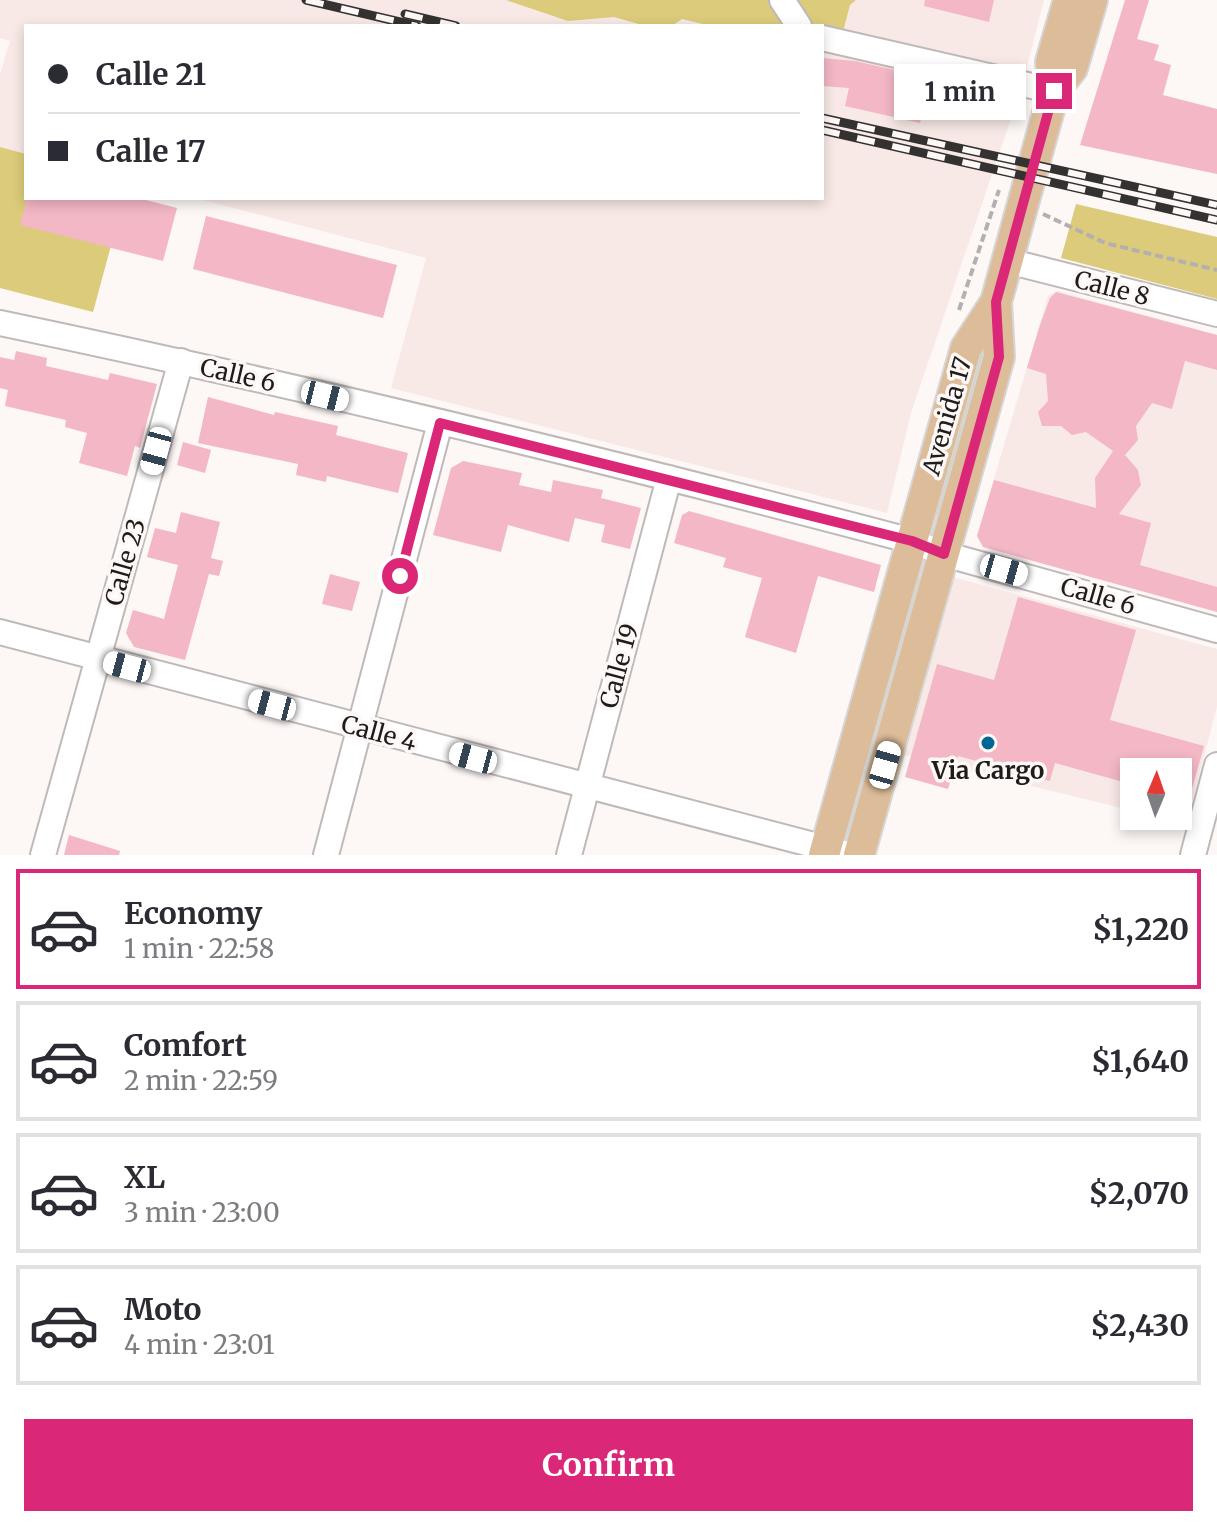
<!DOCTYPE html>
<meta charset="utf-8">
<style>
:root{--surface:#fff;--page:#f2f2f3;--text:#2b2b33;--muted:#7c7c81;--line:#e1e1e2;--accent:#db2777}
body{margin:0;font-family:Merriweather,serif;background:var(--page);color:var(--text);height:100vh;display:flex;flex-direction:column;font-size:30px;white-space:nowrap}
*{box-sizing:border-box;margin:0}
p{font-size:26px;color:var(--muted)}
.icon{flex:none;width:44px;height:44px;fill:none;stroke:currentColor;stroke-width:2;stroke-linecap:round;stroke-linejoin:round}
.map{position:relative;height:855px;overflow:hidden}
.panel{display:flex;flex-direction:column;background:var(--surface);flex:1}
.panel>*{flex:none}
.hud{position:absolute;left:24px;top:24px;width:800px;height:176px;border-radius:0px;box-shadow:0 4px 12px #0003;display:grid;align-content:center;height:176px;padding:0 24px;background:var(--surface)}
.needle{width:52px;rotate:2deg}
.controls{position:absolute;left:1120px;top:758px;display:grid;gap:16px}
.controls a{display:grid;place-items:center;width:72px;height:72px;border-radius:0px;background:var(--surface);box-shadow:0 4px 12px #0003;font-size:40px}
.end{position:absolute;width:36px;height:36px;margin:-18px;border:10px solid #db2777;background:#fff;box-shadow:0 0 0 4px #fff}
.from{border-radius:50%}
.bubble{position:absolute;height:56px;border-radius:0px;background:var(--surface);box-shadow:0 4px 12px #0003;font-size:26px;font-weight:700;line-height:56px;text-align:center}
.car{position:absolute;width:24px;height:48px;margin:-24px -12px;border-radius:10px;box-shadow:0 0 6px 2px #0007;background:linear-gradient(#fff 24%,#345 0 40%,#fff 0 76%,#345 0 86%,#fff 0)}
.hud b{display:flex;align-items:center;gap:28px;height:76px;font-size:30px}
.hud b+b{border-top:2px solid var(--line)}
.hud i{width:20px;height:20px;background:var(--text)}
ul{padding:14px 0 0;list-style:none}
li{display:flex;align-items:center;gap:24px;height:120px;margin:0 16px 12px;padding:0 8px;border:4px solid var(--line);border-radius:0px}
li div{flex:1}
li b{display:block;font-size:30px}
li em{font-style:normal;font-weight:700}
li.current{border-color:var(--accent)}
li>.icon{width:72px;height:72px;stroke-width:1.5}
.action{display:flex;gap:16px;margin-top:auto;padding:16px 24px}
.action a{flex:1;height:92px;border-radius:0px;background:var(--accent);color:#fff;font-size:32px;font-weight:700;line-height:92px;text-align:center}
.map>svg:first-child{display:block}
.built{fill:#f8e9e6}
.green{fill:#dbcb7a}
.building{fill:#f3b7c5}
.lines{fill:none;stroke-linecap:round;stroke-linejoin:round}
.minor-casing{stroke:#bfbab9;stroke-width:28}
.major-casing{stroke:#d6d6d6;stroke-width:34}
.path{stroke:#b4b0af;stroke-width:4;stroke-dasharray:8 4;stroke-linecap:butt}
.minor{stroke:#fff;stroke-width:24}
.major{stroke:#dcbc99;stroke-width:30}
.rail-casing{stroke:#333231;stroke-width:9}
.rail{stroke:#fdf7f6;stroke-width:6;stroke-dasharray:18;stroke-linecap:butt}
.route{stroke:#db2777;stroke-width:10}
.poi-dot{fill:#006795;stroke:#fdf7f6;stroke-width:3}
.labels{text-anchor:middle;dominant-baseline:central;stroke-width:7;stroke-linejoin:round;paint-order:stroke}
.street-label{font-size:24px;fill:#1d1c1b;stroke:#fdf7f6}
.poi-label{font-size:24px;font-weight:bold;fill:#1d1c1b;stroke:#fdf7f6}
</style>
<div class="map">
<svg width="1217" height="855" viewBox="0 0 1217 855">
<rect width="100%" height="100%" fill="#fdf7f6"/>
<!-- built -->
<g class="built">
<polygon points="0,0 600,0 711,26 26,26 26,154 0,147 0,74 10,41 0,38"/>
<polygon points="851,0 1044,0 1023,83 911,413 887,513 391,388 426,258 195,198 822,198 822,52 837,55"/>
<polygon points="1058,291 1217,335 1217,612 977,536 1048,296"/>
<polygon points="953,577 1217,649 1217,707 1186,824 1154,816 1178,816 1178,772 1134,772 1134,811 901,754"/>
</g>
<!-- green -->
<g class="green">
<polygon points="506,0 856,0 850,5 837,55 822,52 822,26 711,26 682,19 672,26 646,26 614,17 568,21"/>
<polygon points="0,147 26,154 26,198 124,198 93,312 0,288"/>
<polygon points="1076,204 1217,237 1217,299 1061,258"/>
<polygon points="978,352 986,354 941,516 933,514"/>
<polygon points="916,577 923,579 851,836 843,834"/>
</g>
<!-- building -->
<g class="building">
<polygon points="925,0 994,0 989,22 924,6"/>
<polygon points="1125,0 1149,0 1137,39 1159,45 1154,60 1171,65 1163,95 1217,109 1217,174 1080,145"/>
<polygon points="822,58 855,61 930,78 920,123 845,106 849,88 822,86"/>
<polygon points="27,198 138,198 177,208 163,261 20,225"/>
<polygon points="206,216 397,265 383,318 193,269"/>
<polygon points="1056,292 1217,335 1217,370 1185,361 1172,409 1152,403 1136,426 1138,440 1125,455 1138,470 1141,485 1119,514 1151,523 1140,565 1217,587 1217,612 983,547 977,536 994,480 1096,508 1095,478 1113,451 1086,432 1072,435 1061,426 1042,426 1038,412 1048,401 1046,374 1027,368 1039,328 1050,298"/>
<polygon points="16,351 47,358 46,366 108,380 110,373 157,384 140,448 135,446 127,476 79,463 87,433 65,427 66,420 5,406 8,390 0,388 0,357 14,360"/>
<polygon points="208,397 274,415 275,412 338,426 336,435 408,453 398,493 327,476 326,482 296,475 298,464 198,443"/>
<polygon points="183,442 211,450 205,473 177,465"/>
<polygon points="463,461 522,473 519,485 551,492 553,480 603,490 601,498 641,508 630,549 601,542 605,525 575,518 569,542 508,525 501,552 433,535 451,468"/>
<polygon points="689,511 881,565 874,592 818,576 796,653 745,637 762,578 723,567 726,558 674,543 682,515"/>
<polygon points="181,512 220,522 211,558 223,561 219,576 209,574 185,660 134,647 126,633 133,610 164,619 178,565 147,557 155,528 176,533"/>
<polygon points="330,574 360,582 352,611 322,604"/>
<polygon points="1018,597 1136,630 1110,720 1204,746 1183,821 1178,821 1178,772 1134,772 1134,785 1055,763 1050,781 958,756 948,789 905,777 937,664 994,680"/>
<polygon points="69,835 120,851 119,855 64,855"/>
</g>
<g class="lines">
<!-- minor casing -->
<g class="minor-casing">
<g id="minor">
<polyline points="782,0 799,26"/>
<polyline points="822,38 1054,91"/>
<polyline points="1008,261 1217,314"/>
<path d="M 0,323 C 306,387 610,461 912,541 L 944,554 L 1217,630"/>
<polyline points="0,632 852,855"/>
<polyline points="43,855 181,361"/>
<polyline points="326,855 440,423"/>
<polyline points="569,855 669,478"/>
<polyline points="1193,855 1217,765"/>
</g>
</g>
<!-- major casing -->
<g class="major-casing">
<g id="major">
<polyline points="1054,91 1072,68 1092,0"/>
<polyline points="824,855 966,348 996,302"/>
<polyline points="859,855 999,357 996,302 1054,91 1051,62 1069,0"/>
</g>
</g>
<!-- path -->
<g class="path">
<polyline points="1043,214 1105,243 1217,270"/>
<polyline points="959,310 999,190"/>
</g>
<!-- minor -->
<use href="#minor" class="minor"/>
<!-- major -->
<use href="#major" class="major"/>
<!-- rail casing -->
<g class="rail-casing">
<g id="rail">
<polyline points="306,0 417,26"/>
<polyline points="405,14 456,26"/>
<polyline points="822,118 1217,205"/>
<polyline points="822,130 1217,220"/>
</g>
</g>
<!-- rail -->
<use href="#rail" class="rail"/>
</g>
<g class="lines">
<!-- route -->
<polyline class="route" points="400,576 440,423 912,541 944,554 999,357 996,302 1054,91"/>
</g>
<!-- markers -->
<circle class="poi-dot" cx="988" cy="743" r="8"/>
<g class="labels">
<!-- street labels -->
<g class="street-label">
<text transform="translate(1112 288) rotate(14)">Calle 8</text>
<text transform="translate(238 375) rotate(13)">Calle 6</text>
<text transform="translate(947 416) rotate(-74)">Avenida 17</text>
<text transform="translate(125 562) rotate(-74)">Calle 23</text>
<text transform="translate(1098 596) rotate(16)">Calle 6</text>
<text transform="translate(619 666) rotate(-75)">Calle 19</text>
<text transform="translate(379 733) rotate(15)">Calle 4</text>
</g>
<!-- poi labels -->
<g class="poi-label">
<text x="988" y="770">Via Cargo</text>
</g>
</g>
</svg>
<div class="controls">
<a><svg class="needle" viewBox="-14 -14 28 28"><path d="M0-13l5 13h-10z" fill="#e53935"/><path d="M0 13l5-13h-10z" fill="#7c7c81"/></svg></a>
</div>
<i class="end from" style="left:400px;top:576px"></i>
<i class="end" style="left:1054px;top:91px"></i>
<div class="bubble" style="left:894px;top:64px;width:132px">1 min</div>
<i class="car" style="left:325px;top:396px;rotate:104deg"></i>
<i class="car" style="left:156px;top:451px;rotate:195deg"></i>
<i class="car" style="left:1004px;top:570px;rotate:106deg"></i>
<i class="car" style="left:127px;top:667px;rotate:285deg"></i>
<i class="car" style="left:272px;top:705px;rotate:285deg"></i>
<i class="car" style="left:473px;top:758px;rotate:285deg"></i>
<i class="car" style="left:885px;top:765px;rotate:16deg"></i>
<div class="hud">
<b><i class="from"></i>Calle 21</b>
<b><i></i>Calle 17</b>
</div>
</div>
<section class="panel">
<ul>
<li class="current"><svg class="icon" aria-label="car" viewBox="0 0 24 24"><path d="M5 17H2v-5l4-1 3-4h7l3 4 3 1v5h-3M9 17h6M6 11h13"/><circle cx="7" cy="17" r="2"/><circle cx="17" cy="17" r="2"/></svg><div><b>Economy</b><p>1 min · 22:58</p></div><em>$1,220</em></li>
<li><svg class="icon" aria-label="car" viewBox="0 0 24 24"><path d="M5 17H2v-5l4-1 3-4h7l3 4 3 1v5h-3M9 17h6M6 11h13"/><circle cx="7" cy="17" r="2"/><circle cx="17" cy="17" r="2"/></svg><div><b>Comfort</b><p>2 min · 22:59</p></div><em>$1,640</em></li>
<li><svg class="icon" aria-label="car" viewBox="0 0 24 24"><path d="M5 17H2v-5l4-1 3-4h7l3 4 3 1v5h-3M9 17h6M6 11h13"/><circle cx="7" cy="17" r="2"/><circle cx="17" cy="17" r="2"/></svg><div><b>XL</b><p>3 min · 23:00</p></div><em>$2,070</em></li>
<li><svg class="icon" aria-label="car" viewBox="0 0 24 24"><path d="M5 17H2v-5l4-1 3-4h7l3 4 3 1v5h-3M9 17h6M6 11h13"/><circle cx="7" cy="17" r="2"/><circle cx="17" cy="17" r="2"/></svg><div><b>Moto</b><p>4 min · 23:01</p></div><em>$2,430</em></li>
</ul>
<div class="action"><a>Confirm</a></div>
</section>
